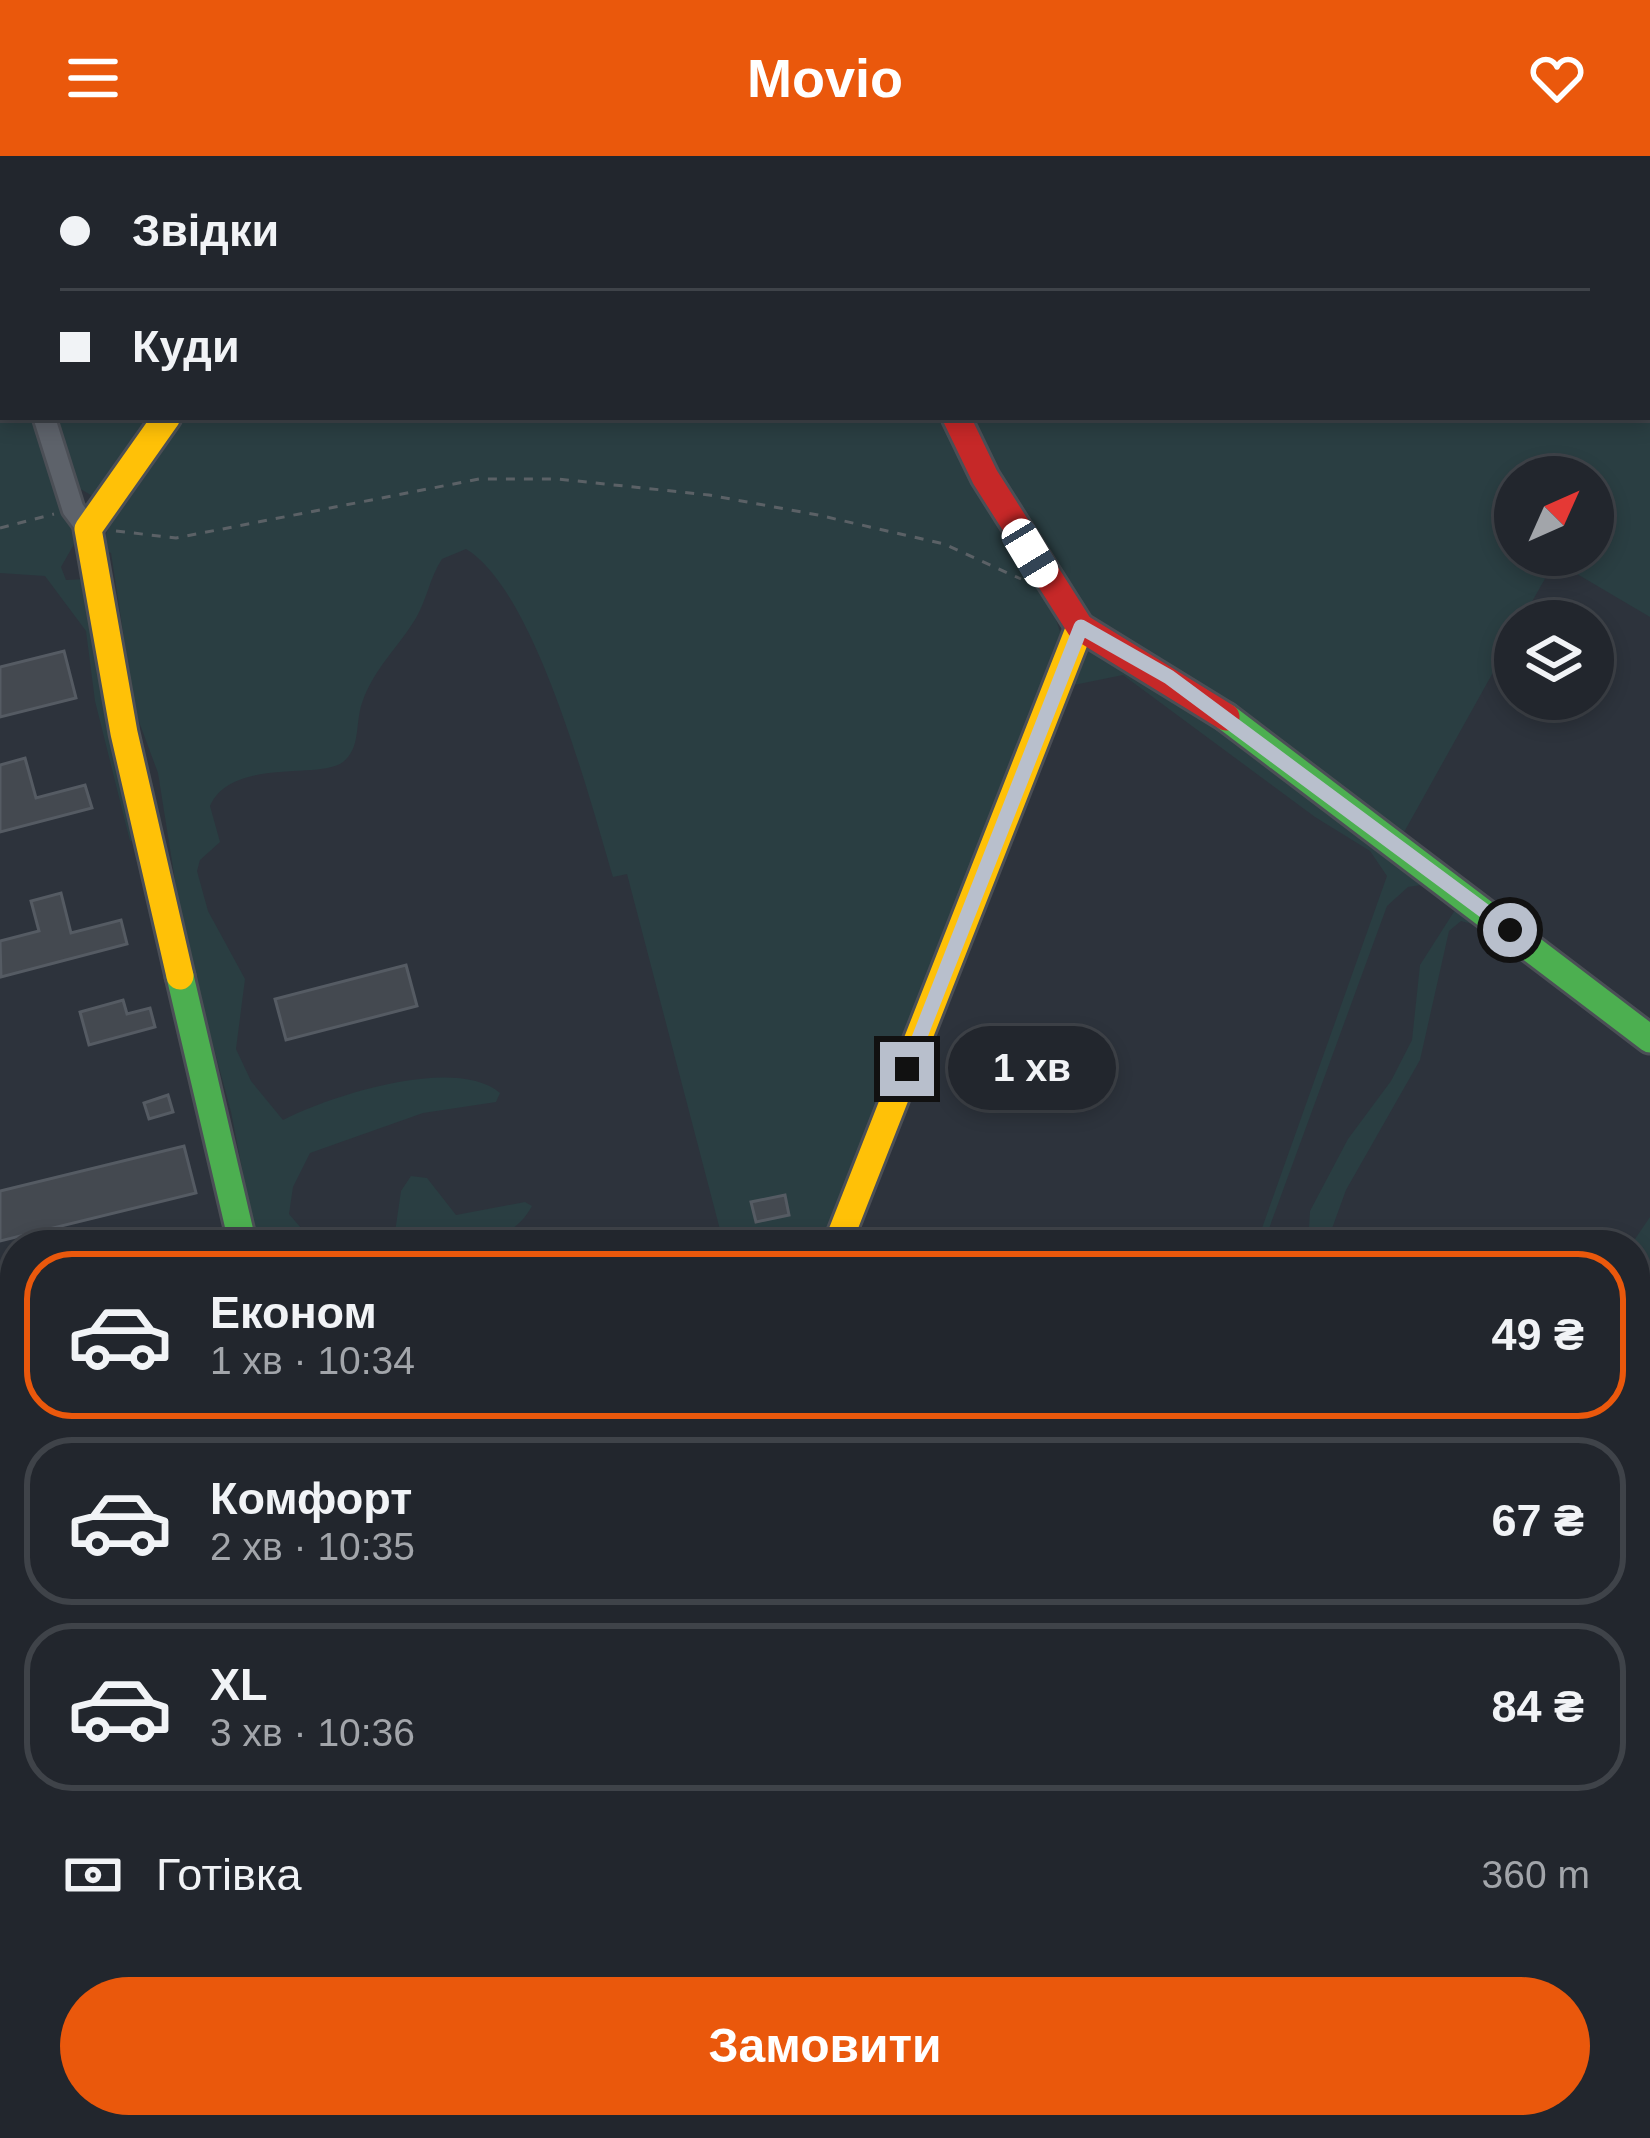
<!DOCTYPE html>
<html lang="uk">
<meta charset="utf-8">
<style>
:root{--surface:#22262d;--page:#2e3239;--text:#f1f3f6;--muted:#a2a5aa;--line:#3f4349;--accent:#ea580c}
body{margin:0;font-family:Arial,sans-serif;background:var(--page);color:var(--text);height:100vh;display:flex;flex-direction:column;font-size:45px;white-space:nowrap}
*{box-sizing:border-box;margin:0}
p{font-size:39px;color:var(--muted)}
.icon{flex:none;width:66px;height:66px;fill:none;stroke:currentColor;stroke-width:2;stroke-linecap:round;stroke-linejoin:round}
.map{position:relative;flex:1;overflow:hidden}
.details{position:absolute;left:0px;top:1074px;width:1650px;height:909px;display:flex;flex-direction:column;background:var(--surface);border-radius:48px 48px 0 0;box-shadow:0 6px 18px #0003,0 0 0 3px var(--line)}
.details>*{flex:none}
.hud{position:absolute;left:0px;top:0px;width:1650px;height:264px;box-shadow:0 6px 18px #0003,0 0 0 3px var(--line);display:grid;align-content:center;height:264px;padding:0 60px;background:var(--surface)}
.needle{width:78px;rotate:45deg}
.fabs{position:absolute;left:1494px;top:300px;display:grid;gap:24px}
.fabs a{display:grid;place-items:center;width:120px;height:120px;border-radius:50%;background:var(--surface);box-shadow:0 6px 18px #0003,0 0 0 3px var(--line);font-size:60px}
.end{position:absolute;width:54px;height:54px;margin:-27px;border:15px solid #b8bfcc;background:#111;box-shadow:0 0 0 6px #111}
.from{border-radius:50%}
.bubble{position:absolute;height:84px;border-radius:42px;background:var(--surface);box-shadow:0 6px 18px #0003,0 0 0 3px var(--line);font-size:39px;font-weight:700;line-height:84px;text-align:center}
.car{position:absolute;width:36px;height:72px;margin:-36px -18px;border-radius:15px;box-shadow:0 0 9px 3px #0007;background:linear-gradient(#fff 24%,#345 0 40%,#fff 0 76%,#345 0 86%,#fff 0)}
.hud b{display:flex;align-items:center;gap:42px;height:114px;font-size:45px}
.hud b+b{border-top:3px solid var(--line)}
.hud i{width:30px;height:30px;background:var(--text)}
ul{padding:21px 0 0;list-style:none}
li{display:flex;align-items:center;gap:36px;height:168px;margin:0 24px 18px;padding:0 36px;border:6px solid var(--line);border-radius:48px}
li div{flex:1}
li b{display:block;font-size:45px}
li em{font-style:normal;font-weight:700}
li.selected{border-color:var(--accent)}
li>.icon{width:108px;height:108px;stroke-width:1.5}
.pay{display:flex;align-items:center;gap:30px;height:132px;padding:0 60px;font-size:45px}
.pay p{margin-inline-start:auto}
.button{display:flex;gap:24px;margin-top:auto;padding:24px 60px}
.button a{flex:1;height:138px;border-radius:72px;background:var(--accent);color:#fff;font-size:48px;font-weight:700;line-height:138px;text-align:center}
header{display:flex;justify-content:space-between;align-items:center;height:156px;padding:0 60px;background:var(--accent);color:#fff;font-size:54px;font-weight:700}
.map>svg:first-child{display:block}
.green{fill:#2a3e42;fill-rule:evenodd}
.building{fill:#444950;stroke:#555b63;stroke-width:3}
.lines{fill:none;stroke-linecap:round;stroke-linejoin:round}
.street-casing{stroke:#4b4f56;stroke-width:27}
.fast-casing{stroke:#4b4f56;stroke-width:33}
.slow-casing{stroke:#4b4f56;stroke-width:33}
.jam-casing{stroke:#4b4f56;stroke-width:33}
.path{stroke:#5b6166;stroke-width:3;stroke-dasharray:9 9;stroke-linecap:butt}
.street{stroke:#5d626a;stroke-width:21}
.fast{stroke:#4caf50;stroke-width:27}
.slow{stroke:#ffc107;stroke-width:27}
.jam{stroke:#c62828;stroke-width:27}
.route{stroke:#b8bfcc;stroke-width:15}
</style>
<header><svg class="icon" aria-label="menu" viewBox="0 0 24 24"><path d="M4 6h16M4 12h16M4 18h16"/></svg>Movio<svg class="icon" aria-label="heart" viewBox="0 0 24 24"><path d="M12 20l-8-8c-3-5 5-10 8-4 3-6 11-1 8 4z"/></svg></header>
<div class="map">
<svg width="1650" height="1982" viewBox="0 0 1650 1982">
<rect width="100%" height="100%" fill="#2d333c"/>
<!-- green -->
<g class="green">
<path d="M 0,0 L 814,0 L 3,3 L 3,261 L 946,261 L 1054,457 L 1061,479 L 1057,506 L 822,1089 L 724,1089 L 627,718 L 613,721 C 589,641 535,434 466,393 L 442,403 C 430,421 427,443 416,462 C 398,492 374,512 362,547 C 355,567 361,592 343,606 C 320,624 231,601 210,650 L 220,686 L 200,704 L 197,715 L 208,755 L 245,823 L 236,893 L 251,925 L 283,964 C 330,940 455,899 500,937 L 496,946 L 423,957 L 310,997 L 293,1031 L 289,1058 L 307,1079 L 336,1089 L 257,1089 L 231,956 L 184,781 L 158,617 L 135,555 L 111,397 L 102,393 L 111,362 L 96,342 L 77,331 L 73,368 L 77,383 L 61,411 L 66,424 L 87,423 L 141,685 L 130,685 L 95,545 L 86,475 L 45,420 L 0,417 Z"/>
<path d="M 834,0 L 1650,0 L 1650,461 L 1555,405 L 1521,465 L 1515,465 L 1515,477 L 1403,678 L 1476,769 L 1461,765 L 1449,775 L 1420,904 L 1346,1034 L 1326,1089 L 1308,1089 L 1310,1055 L 1348,983 L 1391,925 L 1412,884 L 1420,809 L 1457,751 L 1434,727 L 1408,731 L 1387,750 L 1263,1089 L 1256,1089 L 1387,720 L 1370,695 L 1315,661 L 1123,519 L 1069,530 L 1076,475 L 967,261 L 1647,261 L 1647,3 ZM 1515,321 L 1593,321 L 1593,399 L 1515,399 Z"/>
<path d="M 411,1020 L 427,1022 L 456,1059 L 525,1046 L 532,1050 C 500,1110 403,1089 345,1089 L 395,1076 L 401,1035 Z"/>
<polygon points="1650,1061 1650,1244 1635,1270 1631,1089"/>
<polygon points="0,1395 15,1425 15,1968 276,1968 266,1982 0,1982"/>
<polygon points="291,1968 362,1968 353,1982 282,1982"/>
</g>
<!-- building -->
<g class="building">
<polygon points="64,495 76,542 0,561 0,511"/>
<polygon points="25,602 36,642 85,629 92,652 0,676 0,609"/>
<polygon points="61,737 71,777 121,764 127,788 1,821 0,785 39,775 31,745"/>
<polygon points="406,809 417,850 286,884 275,843"/>
<polygon points="123,844 127,858 150,852 155,871 89,889 80,856"/>
<polygon points="168,939 173,956 149,963 144,947"/>
<polygon points="184,990 196,1037 0,1085 0,1035"/>
<polygon points="785,1039 789,1059 756,1066 751,1046"/>
</g>
<g class="lines">
<!-- street casing -->
<g class="street-casing">
<g id="street">
<polyline points="363,3 365,0"/>
<polyline points="0,116 3,126"/>
<polyline points="44,261 73,353 88,373"/>
<polyline points="1639,1523 1650,1504"/>
</g>
</g>
<!-- fast casing -->
<g class="fast-casing">
<g id="fast">
<polyline points="1226,561 1650,883"/>
<polyline points="180,820 243,1089"/>
</g>
</g>
<!-- slow casing -->
<g class="slow-casing">
<g id="slow">
<polyline points="167,261 88,373 124,577 180,820"/>
<polyline points="837,1089 1080,471"/>
</g>
</g>
<!-- jam casing -->
<g class="jam-casing">
<g id="jam">
<polyline points="823,0 824,3"/>
<polyline points="956,261 985,321 1080,471 1226,561"/>
<polyline points="284,1982 294,1968"/>
</g>
</g>
<!-- path -->
<g class="path">
<polyline points="0,372 54,358"/>
<polyline points="116,375 176,382 479,323 558,323 709,339 818,359 944,388 1021,423"/>
</g>
<!-- street -->
<use href="#street" class="street"/>
<!-- fast -->
<use href="#fast" class="fast"/>
<!-- slow -->
<use href="#slow" class="slow"/>
<!-- jam -->
<use href="#jam" class="jam"/>
</g>
<g class="lines">
<!-- route -->
<polyline class="route" points="907,913 1081,471 1169,521 1510,774"/>
</g>
</svg>
<div class="fabs">
<a><svg class="needle" viewBox="-14 -14 28 28"><path d="M0-13l5 13h-10z" fill="#e53935"/><path d="M0 13l5-13h-10z" fill="#a2a5aa"/></svg></a>
<a><svg class="icon" aria-label="layers" viewBox="0 0 24 24"><path d="M12 4l9 5-9 5-9-5zM3 14l9 5 9-5"/></svg></a>
</div>
<i class="end from" style="left:1510px;top:774px"></i>
<i class="end" style="left:907px;top:913px"></i>
<div class="bubble" style="left:948px;top:870px;width:168px">1 хв</div>
<i class="car" style="left:1030px;top:397px;rotate:149deg"></i>
<div class="hud">
<b><i class="from"></i>Звідки</b>
<b><i></i>Куди</b>
</div>
<section class="details">
<ul>
<li class="selected"><svg class="icon" aria-label="car" viewBox="0 0 24 24"><path d="M5 17H2v-5l4-1 3-4h7l3 4 3 1v5h-3M9 17h6M6 11h13"/><circle cx="7" cy="17" r="2"/><circle cx="17" cy="17" r="2"/></svg><div><b>Економ</b><p>1 хв · 10:34</p></div><em>49 ₴</em></li>
<li><svg class="icon" aria-label="car" viewBox="0 0 24 24"><path d="M5 17H2v-5l4-1 3-4h7l3 4 3 1v5h-3M9 17h6M6 11h13"/><circle cx="7" cy="17" r="2"/><circle cx="17" cy="17" r="2"/></svg><div><b>Комфорт</b><p>2 хв · 10:35</p></div><em>67 ₴</em></li>
<li><svg class="icon" aria-label="car" viewBox="0 0 24 24"><path d="M5 17H2v-5l4-1 3-4h7l3 4 3 1v5h-3M9 17h6M6 11h13"/><circle cx="7" cy="17" r="2"/><circle cx="17" cy="17" r="2"/></svg><div><b>XL</b><p>3 хв · 10:36</p></div><em>84 ₴</em></li>
</ul>
<div class="pay"><svg class="icon" aria-label="cash" viewBox="0 0 24 24"><path d="M3 7h18v10H3z"/><circle cx="12" cy="12" r="2"/></svg>Готівка<p>360 m</p></div>
<div class="button"><a>Замовити</a></div>
</section>
</div>
